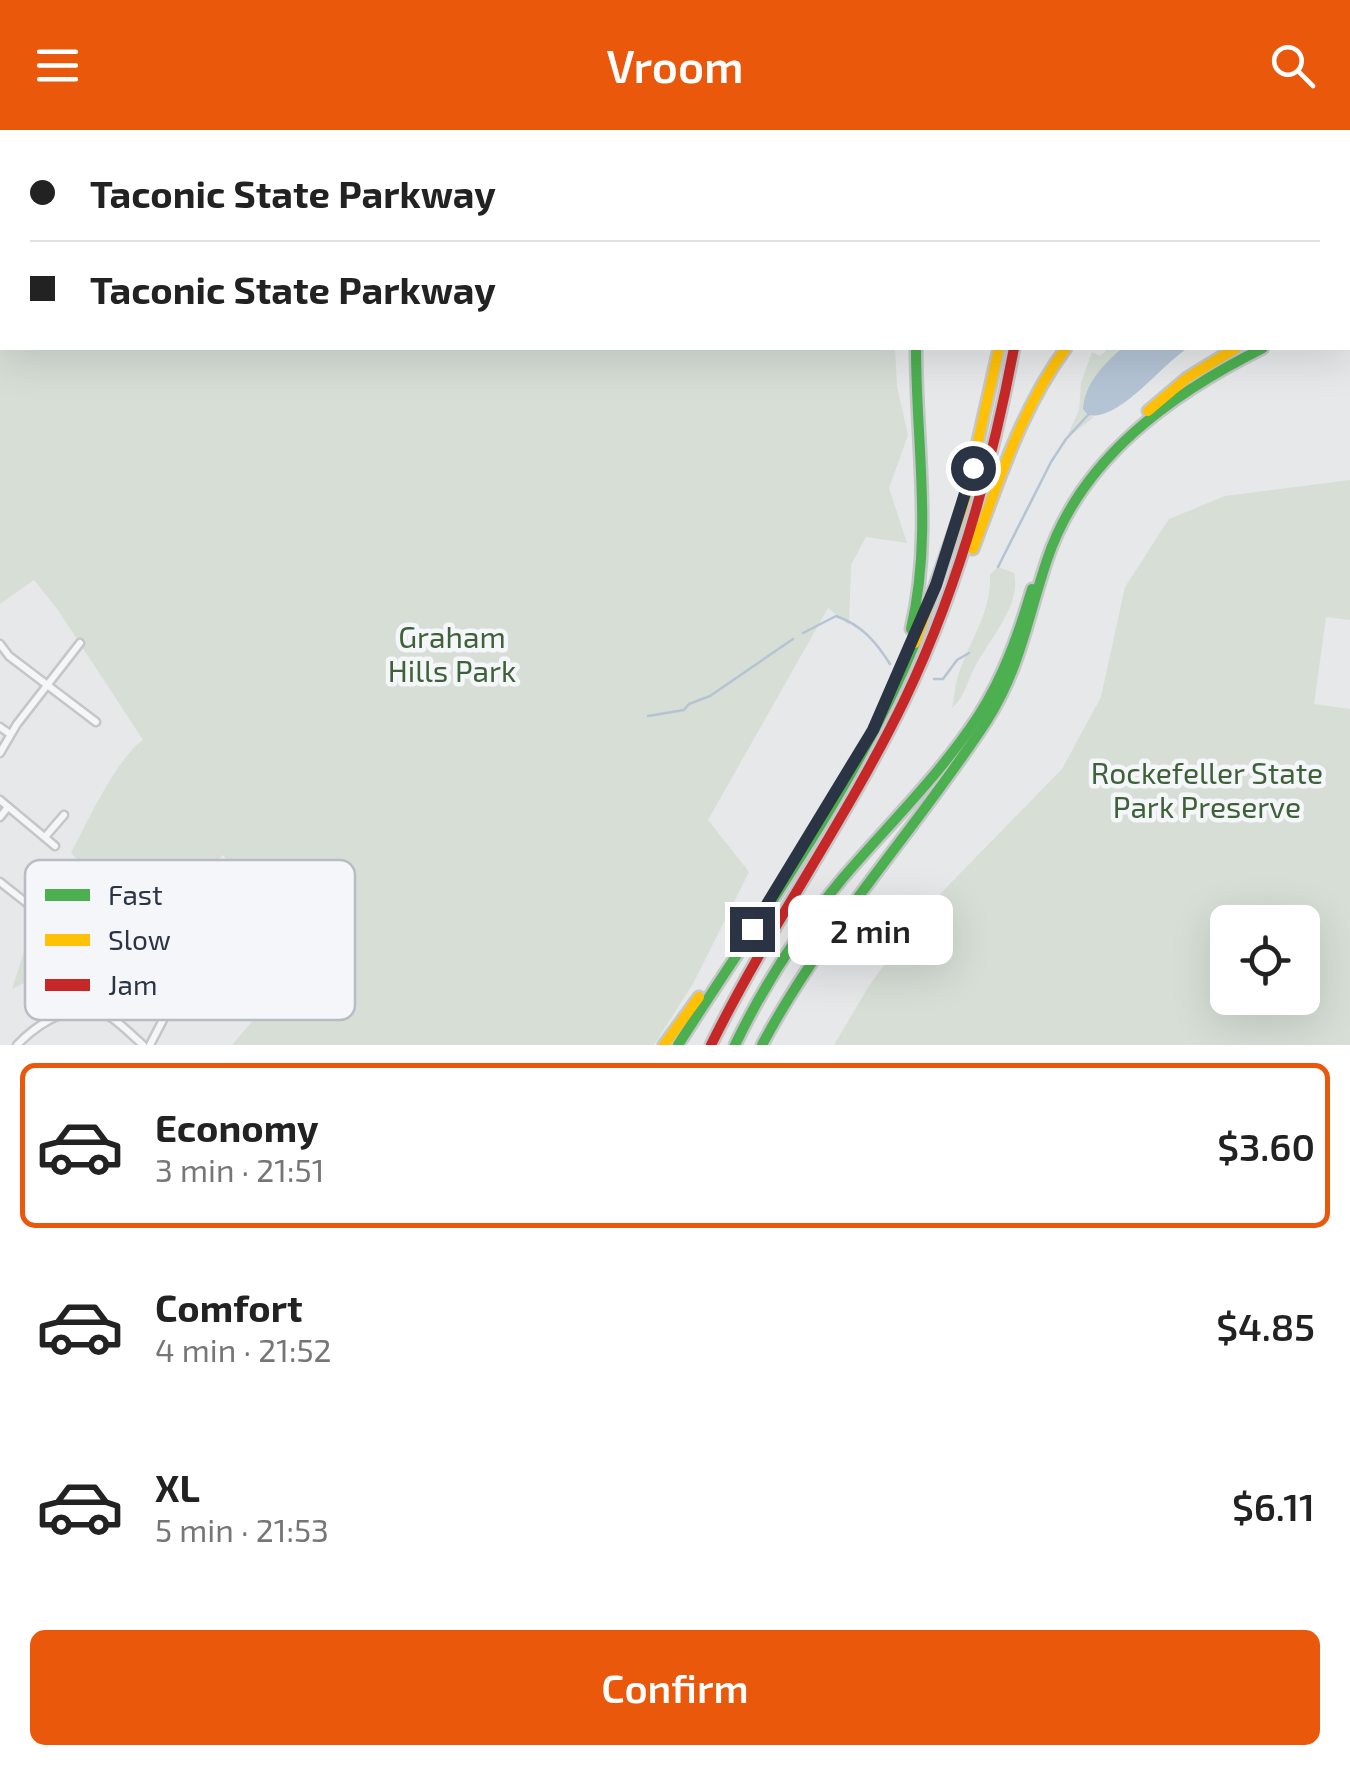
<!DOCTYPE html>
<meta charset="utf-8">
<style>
:root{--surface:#fff;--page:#f6f6f6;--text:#222;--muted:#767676;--line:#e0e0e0;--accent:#ea580c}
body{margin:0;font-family:"Exo 2",sans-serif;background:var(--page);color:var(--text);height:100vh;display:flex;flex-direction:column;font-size:38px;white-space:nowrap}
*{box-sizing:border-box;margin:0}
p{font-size:32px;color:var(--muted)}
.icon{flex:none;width:55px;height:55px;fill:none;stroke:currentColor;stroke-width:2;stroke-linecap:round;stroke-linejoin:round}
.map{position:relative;height:915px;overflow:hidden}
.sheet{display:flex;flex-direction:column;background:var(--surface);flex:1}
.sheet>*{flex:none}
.hud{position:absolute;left:0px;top:0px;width:1350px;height:220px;box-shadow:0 10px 40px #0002;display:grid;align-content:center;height:220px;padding:0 30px;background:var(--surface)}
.tools{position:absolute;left:1210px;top:775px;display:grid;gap:20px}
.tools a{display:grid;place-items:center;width:110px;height:110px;border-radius:15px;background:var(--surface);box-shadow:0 10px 40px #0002;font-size:50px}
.end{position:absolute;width:45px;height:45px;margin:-22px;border:12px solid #2b3445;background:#fff;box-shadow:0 0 0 5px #fff}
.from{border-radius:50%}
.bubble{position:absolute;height:70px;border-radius:15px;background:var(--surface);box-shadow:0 10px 40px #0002;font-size:32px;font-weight:600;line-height:70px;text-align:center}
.hud b{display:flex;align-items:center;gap:35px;height:95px;font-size:38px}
.hud b+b{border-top:2px solid var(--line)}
.hud i{width:25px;height:25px;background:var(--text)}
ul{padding:18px 0 0;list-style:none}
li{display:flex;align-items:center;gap:30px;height:165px;margin:0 20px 15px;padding:0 10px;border:5px solid transparent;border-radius:15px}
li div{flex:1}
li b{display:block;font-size:38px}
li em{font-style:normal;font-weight:600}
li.current{border-color:var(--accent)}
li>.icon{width:90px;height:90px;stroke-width:1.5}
.primary-button{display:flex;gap:20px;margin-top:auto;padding:20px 30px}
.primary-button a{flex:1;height:115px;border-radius:15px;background:var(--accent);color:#fff;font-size:40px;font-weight:600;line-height:115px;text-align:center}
header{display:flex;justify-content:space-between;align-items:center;height:130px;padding:0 30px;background:var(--accent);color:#fff;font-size:45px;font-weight:600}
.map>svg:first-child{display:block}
.green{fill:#d6ded6;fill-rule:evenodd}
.water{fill:#b4c4d5}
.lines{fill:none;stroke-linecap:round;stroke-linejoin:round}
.stream{stroke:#b4c4d5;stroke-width:2.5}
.street-casing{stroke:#c4c6c8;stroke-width:11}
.fast-casing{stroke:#c4c6c8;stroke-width:15}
.slow-casing{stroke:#c4c6c8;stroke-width:15}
.jam-casing{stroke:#c4c6c8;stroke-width:15}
.street{stroke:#f5f6f7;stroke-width:6}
.fast{stroke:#4caf50;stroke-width:10}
.slow{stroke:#ffc107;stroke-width:10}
.jam{stroke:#c62828;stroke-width:10}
.route{stroke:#2b3445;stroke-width:12}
.labels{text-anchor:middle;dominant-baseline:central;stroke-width:9;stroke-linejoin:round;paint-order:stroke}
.park-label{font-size:30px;fill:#3f6138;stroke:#f4f6f9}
.key{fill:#f4f6f9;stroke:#b8bcc3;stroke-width:2.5}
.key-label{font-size:28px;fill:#2b3445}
</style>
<header><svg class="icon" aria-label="menu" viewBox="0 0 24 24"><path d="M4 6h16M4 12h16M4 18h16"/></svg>Vroom<svg class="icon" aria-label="search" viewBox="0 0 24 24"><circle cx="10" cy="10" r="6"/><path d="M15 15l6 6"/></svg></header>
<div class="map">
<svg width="1350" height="915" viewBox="0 0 1350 915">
<rect width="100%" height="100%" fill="#e6e8ea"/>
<!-- green -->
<g class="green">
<path d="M 0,0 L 723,2 L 2,2 L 2,218 L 895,218 L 897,256 L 908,305 L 889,358 L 907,413 L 866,407 L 851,435 L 849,495 L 828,478 L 708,690 L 749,742 L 694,852 L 654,915 L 232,915 L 292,845 L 303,854 L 315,843 L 223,725 L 195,751 L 173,778 L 167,754 L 137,762 L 143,787 L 124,791 L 136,823 L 144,825 L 125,854 L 90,850 L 39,859 L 34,848 L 12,859 L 39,775 L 59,744 L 64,748 L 79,731 L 71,723 C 86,694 117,628 143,610 L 58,480 L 34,450 L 0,474 Z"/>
<polygon points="1109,218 1122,218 1097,244 1088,285 1094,287 1066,309 1079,280 1081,253 1092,222 1100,226"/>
<path d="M 1350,350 L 1350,490 L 1326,487 L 1314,574 L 1350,579 L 1350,915 L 834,915 L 869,856 L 904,807 L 943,761 L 1062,639 L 1101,567 L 1125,457 L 1169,389 L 1225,366 ZM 1228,792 L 1302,792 L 1302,868 L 1228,868 Z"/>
<path d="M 998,437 L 1014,443 C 1022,475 989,509 975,537 C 967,551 965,567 952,578 C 954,568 955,556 958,546 C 968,513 992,482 990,445 Z"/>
</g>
<!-- water -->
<path class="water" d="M 1122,218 L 1188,218 C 1162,234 1119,292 1088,285 L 1083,279 C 1085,253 1103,235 1122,218 Z"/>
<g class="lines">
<!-- stream -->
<g class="stream">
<polyline points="1209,0 1211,2"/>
<polyline points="1348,88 1350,88"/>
<polyline points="998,437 1051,332 1066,309 1088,285"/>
<path d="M 803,503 L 836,486 C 862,495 876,512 890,534"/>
<polyline points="934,549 943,549 957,530 969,523"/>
<polyline points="648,586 684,580 689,574 710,566 793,509"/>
</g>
<!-- street casing -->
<g class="street-casing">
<g id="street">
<polyline points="0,514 9,526 96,592"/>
<polyline points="0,597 10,604"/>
<polyline points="0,623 17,594 80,513"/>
<polyline points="0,670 55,716"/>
<polyline points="0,687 8,677"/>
<polyline points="45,707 64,685"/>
<polyline points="0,752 33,778"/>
<polyline points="221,786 279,846"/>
<polyline points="132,791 171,782 190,804"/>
<polyline points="109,886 156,819 213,792 248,764"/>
<path d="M 17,915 C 40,891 79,867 112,888 C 123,896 133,906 143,915"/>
<polyline points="150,915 213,793"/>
</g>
</g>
<!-- fast casing -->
<g class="fast-casing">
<g id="fast">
<polyline points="1028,0 1028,2"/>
<polyline points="1280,2 1281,0"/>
<polyline points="1348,61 1350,61"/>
<polyline points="1348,193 1350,193"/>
<path d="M 911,499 C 933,405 916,313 916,218"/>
<path d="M 678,915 C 761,785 856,657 915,513"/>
<path d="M 735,915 C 764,855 799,800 842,749 C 888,695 940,645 979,585 C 1004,546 1019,503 1032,459"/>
<path d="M 762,915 C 824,798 914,702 986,592 C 1021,537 1027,489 1047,430 C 1081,328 1171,264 1263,218"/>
</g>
</g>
<!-- slow casing -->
<g class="slow-casing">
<g id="slow">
<polyline points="921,0 929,2"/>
<polyline points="1043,0 1043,2"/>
<polyline points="1348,50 1350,50"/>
<polyline points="1348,136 1350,137"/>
<polyline points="1348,154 1350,155"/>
<polyline points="1348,166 1350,165"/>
<polyline points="1148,281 1187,248 1236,218"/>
<path d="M 973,419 C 1000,349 1021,279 1066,218"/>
<polyline points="915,513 964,373 999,218"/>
<polyline points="664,915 699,867"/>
</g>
</g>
<!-- jam casing -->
<g class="jam-casing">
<g id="jam">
<polyline points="779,0 784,2"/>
<polyline points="885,0 893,2"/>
<polyline points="1267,0 1268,2"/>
<polyline points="1080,2 1082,0"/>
<polyline points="1348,180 1350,179"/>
<path d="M 711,915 C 769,797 846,690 904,571 C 958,459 991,340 1014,218"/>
</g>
</g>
<!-- street -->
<use href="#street" class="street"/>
<!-- fast -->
<use href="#fast" class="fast"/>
<!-- slow -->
<use href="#slow" class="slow"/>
<!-- jam -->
<use href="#jam" class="jam"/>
</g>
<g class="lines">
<!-- route -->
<polyline class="route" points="752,799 873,600 936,455 973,338"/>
</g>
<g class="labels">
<!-- park labels -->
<g class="park-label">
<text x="452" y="506">Graham<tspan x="452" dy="34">Hills Park</tspan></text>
<text x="1207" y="642">Rockefeller State<tspan x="1207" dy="34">Park Preserve</tspan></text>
</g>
</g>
<!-- legend -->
<rect x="25" y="730" width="330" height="160" rx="15" class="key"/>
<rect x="45" y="759" width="45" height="12" fill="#4caf50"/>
<rect x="45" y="804" width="45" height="12" fill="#ffc107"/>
<rect x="45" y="849" width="45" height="12" fill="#c62828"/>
<g class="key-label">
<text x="108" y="775">Fast</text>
<text x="108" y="820">Slow</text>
<text x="108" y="865">Jam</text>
</g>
</svg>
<div class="tools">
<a><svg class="icon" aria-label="locate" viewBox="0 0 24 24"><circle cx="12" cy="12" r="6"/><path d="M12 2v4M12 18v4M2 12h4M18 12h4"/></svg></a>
</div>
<i class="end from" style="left:973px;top:338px"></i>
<i class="end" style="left:752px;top:799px"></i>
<div class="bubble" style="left:788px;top:765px;width:165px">2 min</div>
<div class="hud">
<b><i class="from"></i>Taconic State Parkway</b>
<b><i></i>Taconic State Parkway</b>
</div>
</div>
<section class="sheet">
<ul>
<li class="current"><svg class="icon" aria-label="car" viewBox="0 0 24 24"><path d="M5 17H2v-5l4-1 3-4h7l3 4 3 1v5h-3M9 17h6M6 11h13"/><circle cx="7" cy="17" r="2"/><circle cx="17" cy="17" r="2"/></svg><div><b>Economy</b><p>3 min · 21:51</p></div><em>$3.60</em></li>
<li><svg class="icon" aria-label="car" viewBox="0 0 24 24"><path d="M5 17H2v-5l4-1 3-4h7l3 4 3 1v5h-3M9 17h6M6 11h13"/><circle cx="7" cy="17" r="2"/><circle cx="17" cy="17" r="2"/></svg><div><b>Comfort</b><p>4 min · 21:52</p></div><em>$4.85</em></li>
<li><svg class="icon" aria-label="car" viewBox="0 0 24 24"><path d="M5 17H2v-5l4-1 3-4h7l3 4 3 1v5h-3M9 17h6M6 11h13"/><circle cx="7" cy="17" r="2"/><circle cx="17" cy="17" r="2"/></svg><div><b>XL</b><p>5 min · 21:53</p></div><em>$6.11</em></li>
</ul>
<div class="primary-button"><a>Confirm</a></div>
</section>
